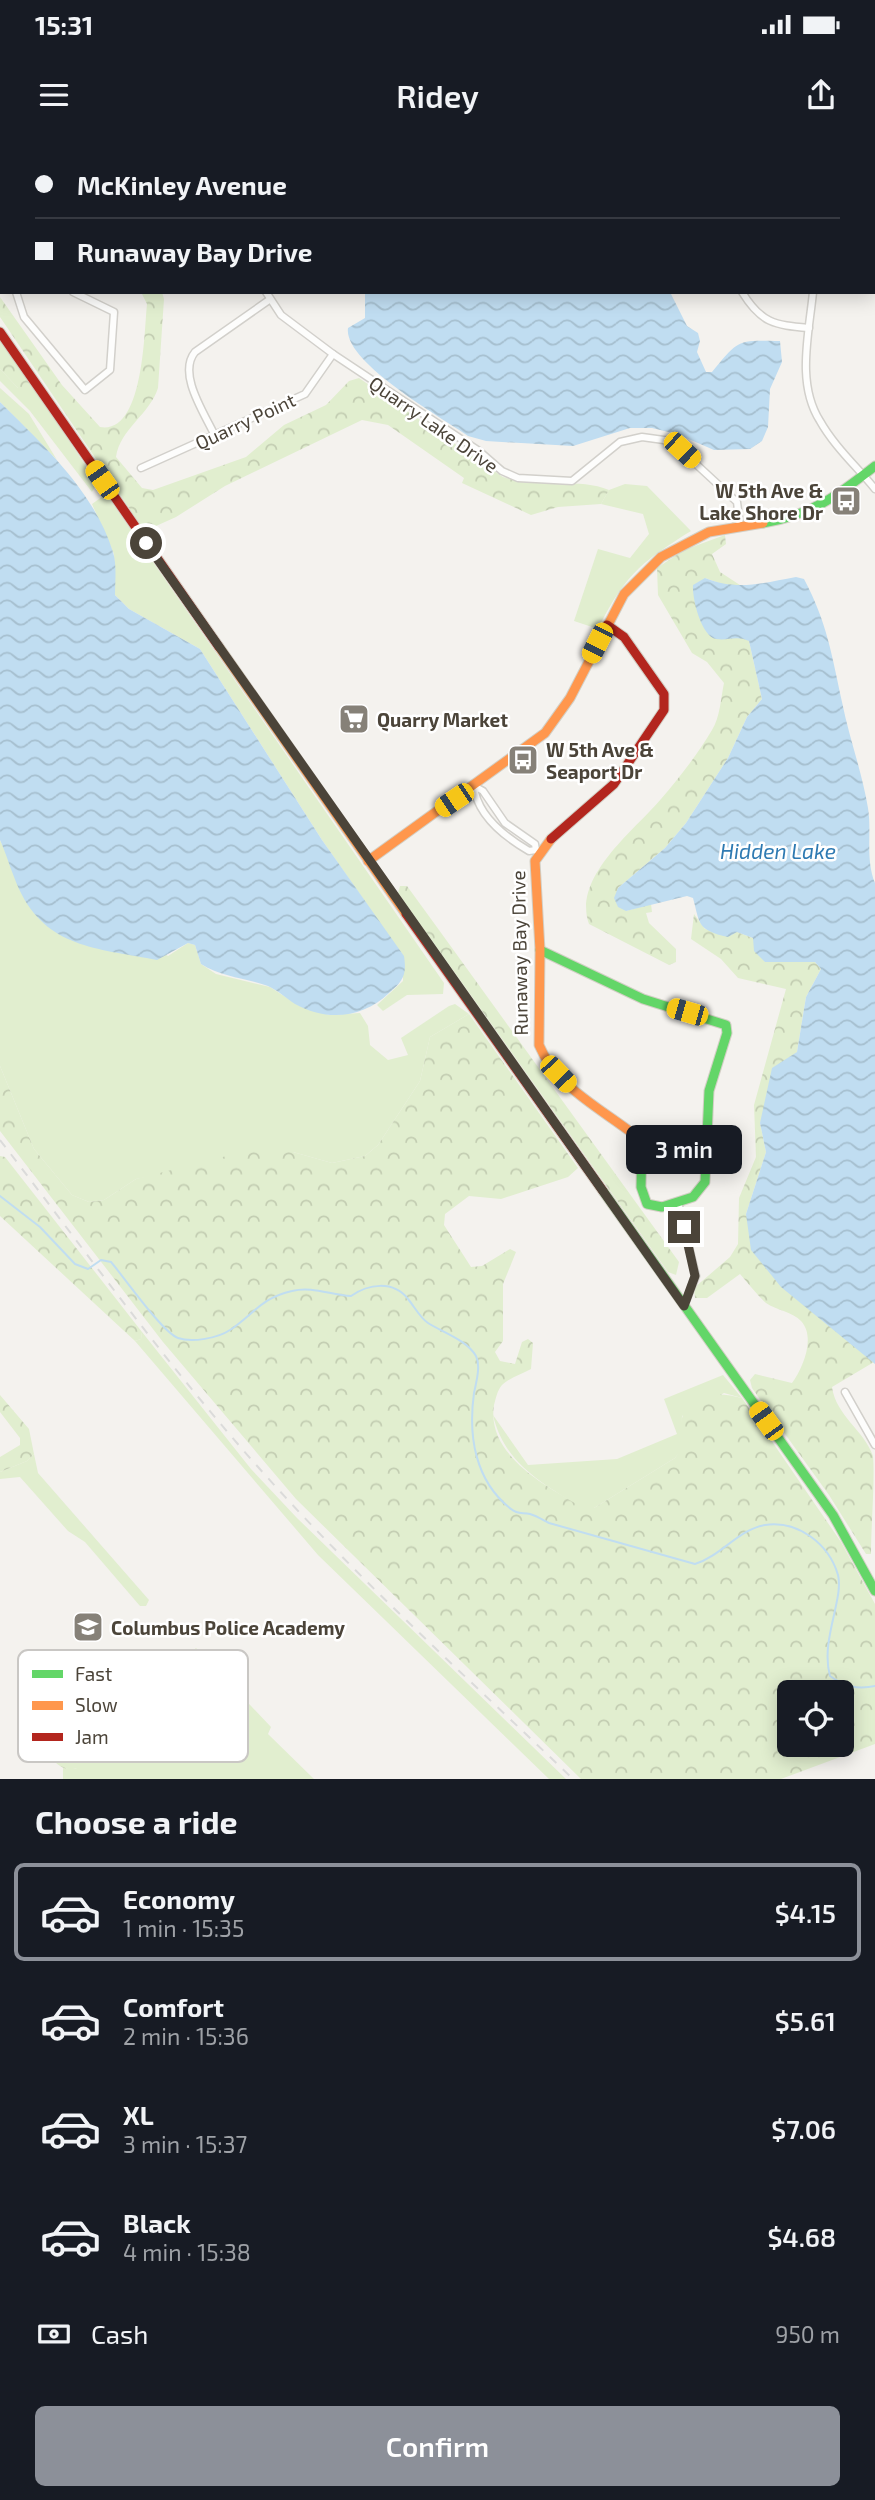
<!DOCTYPE html>
<meta charset="utf-8">
<style>
:root{--surface:#171b24;--page:#242831;--text:#f1f3f6;--muted:#9ea1a6;--line:#363941;--accent:#8c9099}
body{margin:0;font-family:"Exo 2",sans-serif;background:var(--page);color:var(--text);height:100vh;display:flex;flex-direction:column;font-size:26px;white-space:nowrap}
*{box-sizing:border-box;margin:0}
p{font-size:23px;color:var(--muted)}
.icon{flex:none;width:38px;height:38px;fill:none;stroke:currentColor;stroke-width:2;stroke-linecap:round;stroke-linejoin:round}
.map{position:relative;height:1639px;overflow:hidden}
.sheet{display:flex;flex-direction:column;background:var(--surface);flex:1}
.sheet>*{flex:none}
.hud{position:absolute;left:0px;top:0px;width:875px;height:154px;box-shadow:0 4px 18px #0003;display:grid;align-content:center;height:154px;padding:0 35px;background:var(--surface)}
.buttons{position:absolute;left:777px;top:1540px;display:grid;gap:14px}
.buttons a{display:grid;place-items:center;width:77px;height:77px;border-radius:10px;background:var(--surface);box-shadow:0 4px 18px #0003;font-size:35px}
.end{position:absolute;width:32px;height:32px;margin:-16px;border:9px solid #4b4439;background:#fff;box-shadow:0 0 0 4px #fff}
.from{border-radius:50%}
.bubble{position:absolute;height:49px;border-radius:10px;background:var(--surface);box-shadow:0 4px 18px #0003;font-size:23px;font-weight:600;line-height:49px;text-align:center}
.car{position:absolute;width:21px;height:42px;margin:-21px -10px;border-radius:9px;box-shadow:0 0 5px 2px #0007;background:linear-gradient(#f5c518 24%,#345 0 40%,#f5c518 0 76%,#345 0 86%,#f5c518 0)}
.hud b{display:flex;align-items:center;gap:24px;height:66px;font-size:26px}
.hud b+b{border-top:2px solid var(--line)}
.hud i{width:18px;height:18px;background:var(--text)}
ul{padding:0;list-style:none}
li{display:flex;align-items:center;gap:21px;height:98px;margin:0 14px 10px;padding:0 21px;border:4px solid transparent;border-radius:10px}
li div{flex:1}
li b{display:block;font-size:26px}
li em{font-style:normal;font-weight:600}
li.selected{border-color:var(--accent)}
li>.icon{width:63px;height:63px;stroke-width:1.5}
h2{padding:0 35px;font-size:32px;line-height:84px}
.pay{display:flex;align-items:center;gap:18px;height:77px;padding:0 35px;font-size:26px}
.pay p{margin-inline-start:auto}
.button{display:flex;gap:14px;margin-top:auto;padding:14px 35px}
.button a{flex:1;height:80px;border-radius:10px;background:var(--accent);color:#fff;font-size:28px;font-weight:600;line-height:80px;text-align:center}
.status{display:flex;justify-content:space-between;align-items:center;height:49px;padding:0 35px;background:var(--surface);direction:ltr}
.status svg{height:19px;fill:currentColor}
header{display:flex;justify-content:space-between;align-items:center;height:91px;padding:0 35px;background:var(--surface);font-size:32px;font-weight:600}
.map>svg:first-child{display:block}
.grass{fill:#e1eecf}
.forest{fill:url(#forest-crowns);fill-rule:evenodd}
.water{fill:url(#water-waves)}
.lines{fill:none;stroke-linecap:round;stroke-linejoin:round}
.stream{stroke:#c0ddf1;stroke-width:2}
.street-casing{stroke:#d2d0cb;stroke-width:9}
.fast-casing{stroke:#d3cfc5;stroke-width:11}
.slow-casing{stroke:#d3cfc5;stroke-width:11}
.jam-casing{stroke:#d3cfc5;stroke-width:11}
.street{stroke:#fdfdfc;stroke-width:6}
.fast{stroke:#63d668;stroke-width:9}
.slow{stroke:#ff974d;stroke-width:9}
.jam{stroke:#b3261e;stroke-width:9}
.rail{stroke:#dbdbda;stroke-width:2;stroke-dasharray:9 9;stroke-linecap:butt}
.route{stroke:#4b4439;stroke-width:9}
.labels{text-anchor:middle;dominant-baseline:central;stroke-width:5;stroke-linejoin:round;paint-order:stroke}
.street-label{font-size:19px;fill:#4b4439;stroke:#fff}
.poi-label{font-size:19px;font-weight:bold;fill:#4b4439;stroke:#fff;text-anchor:start}
.water-label{font-size:21px;font-style:italic;fill:#2e7ab2;stroke:#fff}
.key{fill:#fff;stroke:#c9c7c4;stroke-width:2}
.key-label{font-size:19px;fill:#4b4439}
</style>
<div class="status"><b>15:31</b><svg viewBox="0 0 49 12"><path d="M0 12V9h3v3zM5 12V6h3v6zM10 12V3h3v9zM15 12V0h3v12zM26 1h20v11H26zM47 4h2v5h-2z"/></svg></div>
<header><svg class="icon" aria-label="menu" viewBox="0 0 24 24"><path d="M4 6h16M4 12h16M4 18h16"/></svg>Ridey<svg class="icon" aria-label="share" viewBox="0 0 24 24"><path d="M12 15V3M7 8l5-5 5 5M5 13v7h14v-7"/></svg></header>
<div class="map">
<svg width="875" height="1639" viewBox="0 0 875 1639">
<defs>
<pattern id="forest-crowns" width="20" height="18" patternUnits="userSpaceOnUse" patternTransform="scale(1.75)"><rect width="20" height="18" fill="#e1eecf"/><path d="M2 6a3 3 0 1 1 6 0M12 15a3 3 0 1 1 6 0" fill="none" stroke="#c3cdb2"/></pattern>
<pattern id="water-waves" width="16" height="10" patternUnits="userSpaceOnUse" patternTransform="scale(1.75)"><rect width="16" height="10" fill="#c0ddf1"/><path d="M0 5q4-4 8 0t8 0" fill="none" stroke="#a6bfcf"/></pattern>
</defs>
<rect width="100%" height="100%" fill="#f4f2ee"/>
<!-- grass -->
<g class="grass">
<polygon points="0,229 18,248 30,242 97,343 92,352 30,271 0,241"/>
<polygon points="0,248 29,274 57,320 0,262"/>
<path d="M 625,344 L 647,346 L 691,391 C 641,422 625,435 598,489 L 574,481 L 598,409 L 630,418 L 649,394 L 643,374 L 601,364 L 609,350 Z"/>
<polygon points="106,354 444,843 443,854 407,855 383,871 377,865 403,841 403,816 322,700 200,509 129,469 115,455 114,414 92,364"/>
<polygon points="0,700 10,722 168,816 188,803 195,805 201,824 216,834 270,847 298,865 329,875 360,873 368,886 370,905 388,920 408,915 401,898 449,866 455,864 469,874 430,897 420,941 378,1005 365,1016 332,1023 293,1012 136,1039 104,1060 89,1062 72,1055 34,1009 0,926"/>
<polygon points="142,1192 251,1329 297,1378 566,1639 549,1639 318,1415 135,1201 141,1199"/>
<path d="M 723,1235 L 742,1258 L 724,1253 L 682,1276 L 681,1310 L 675,1318 L 594,1368 L 582,1368 C 542,1343 504,1323 493,1275 L 528,1325 L 617,1319 L 677,1294 L 664,1259 Z"/>
<polygon points="34,1314 38,1333 149,1460 146,1466 140,1466 85,1402 68,1391 20,1337 0,1339 0,1332 27,1321"/>
<path d="M 196,1508 L 271,1587 L 268,1594 L 314,1639 L 63,1639 L 63,1628 L 75,1629 L 150,1588 L 150,1583 C 157,1589 165,1597 173,1600 C 197,1609 218,1586 219,1564 L 183,1520 Z"/>
</g>
<!-- forest -->
<g class="forest">
<path d="M 141,152 L 162,152 L 164,159 L 158,248 C 150,274 120,289 116,317 L 142,348 L 153,350 L 246,317 L 284,285 L 326,265 L 349,241 L 359,238 L 503,337 C 539,349 578,337 609,350 L 601,364 L 558,367 L 531,375 L 462,343 L 464,338 L 388,285 L 362,280 L 225,346 L 176,377 L 156,386 L 142,387 L 0,177 L 0,157 L 62,245 L 100,287 C 144,295 144,191 147,164 Z"/>
<polygon points="0,200 30,242 25,249 18,248 0,229"/>
<path d="M 725,395 L 726,404 L 712,414 L 720,432 L 743,447 L 724,445 L 705,438 L 716,499 L 739,496 L 749,501 L 762,559 L 747,577 L 728,618 L 686,683 L 665,708 L 618,748 L 626,771 L 651,764 L 652,772 L 646,773 L 649,783 L 676,809 L 676,822 L 669,825 L 589,784 C 572,737 635,690 661,659 C 679,638 698,614 712,590 C 720,578 721,557 724,543 L 707,522 L 692,513 L 658,455 L 657,428 L 684,410 Z"/>
<polygon points="400,746 407,746 439,790 679,1122 676,1135 668,1132 398,753"/>
<path d="M 694,774 L 705,789 L 737,792 L 753,798 L 765,822 L 815,822 L 821,829 L 806,857 L 797,912 L 760,983 L 766,1012 L 746,1074 L 841,1194 L 874,1222 L 832,1247 C 836,1276 864,1290 873,1316 C 875,1343 871,1385 871,1414 L 866,1414 L 829,1355 L 752,1248 L 750,1240 L 755,1234 L 792,1243 C 803,1228 816,1197 801,1181 C 793,1172 776,1170 766,1163 C 757,1155 748,1143 740,1134 L 707,1158 L 695,1158 L 694,1148 L 730,1117 L 738,1104 L 739,1058 L 756,1017 L 754,965 L 786,849 L 738,838 L 721,819 L 691,799 Z"/>
<path d="M 469,874 L 578,1028 L 568,1037 L 501,1059 L 469,1056 L 445,1074 L 444,1085 L 471,1127 L 482,1126 L 510,1109 L 516,1112 L 503,1144 L 503,1201 L 495,1212 L 500,1221 L 515,1224 L 522,1202 L 528,1199 L 533,1203 L 531,1229 C 522,1234 509,1238 502,1245 C 497,1251 496,1258 494,1265 C 486,1315 546,1346 582,1367 L 594,1368 L 675,1318 C 685,1304 677,1290 683,1275 C 693,1251 721,1252 742,1258 L 841,1402 L 875,1464 L 875,1604 L 781,1639 L 581,1639 L 296,1359 L 163,1202 L 0,991 L 0,926 L 34,1009 L 72,1055 L 89,1062 L 104,1060 L 136,1039 L 258,1008 L 293,1012 L 332,1023 L 365,1016 L 378,1005 L 420,941 L 430,897 ZM 789,1552 L 842,1552 L 842,1605 L 789,1605 Z"/>
<polygon points="0,1016 5,1017 142,1192 141,1199 135,1201 0,1076"/>
<polygon points="0,1255 29,1289 34,1314 27,1321 0,1332 0,1317 20,1305 20,1298 0,1272"/>
<path d="M 128,1572 L 150,1583 L 150,1588 C 134,1600 84,1636 64,1628 C 58,1626 51,1618 46,1614 L 48,1609 L 70,1604 L 118,1573 Z"/>
</g>
<!-- water -->
<g class="water">
<polygon points="74,0 441,0 447,2 74,2"/>
<path d="M 365,152 L 670,152 L 687,186 L 698,193 L 700,201 L 697,212 L 706,232 L 712,232 C 739,199 737,200 780,201 L 782,222 L 770,249 L 768,287 L 762,301 L 750,309 L 714,310 L 677,294 L 652,288 L 630,288 L 573,306 L 486,301 L 468,296 C 441,277 343,222 348,188 L 365,178 Z"/>
<path d="M 0,262 C 44,306 94,351 113,412 C 117,425 115,442 115,455 L 129,469 L 200,509 L 322,700 L 404,816 C 407,835 403,841 389,853 C 363,878 327,882 295,864 C 286,858 277,850 268,846 C 245,838 222,837 201,824 L 195,805 L 188,803 L 157,820 C 103,809 50,809 22,755 C 13,738 8,718 0,700 Z"/>
<path d="M 796,437 L 804,439 C 827,482 832,516 842,562 C 849,597 862,632 868,668 C 872,692 865,718 875,743 L 875,1224 L 781,1147 L 751,1110 L 746,1074 L 766,1012 L 760,983 L 772,928 L 797,912 L 806,857 L 821,829 L 815,822 L 765,822 L 754,811 L 753,798 L 737,792 L 728,797 C 697,790 700,784 693,758 L 687,756 L 626,771 L 618,767 L 614,758 L 618,748 L 665,708 L 686,683 L 728,618 L 747,577 L 762,559 L 749,501 C 736,495 729,501 716,499 C 701,496 692,458 693,445 L 705,438 C 737,451 763,443 796,437 Z"/>
</g>
<g class="lines">
<!-- stream -->
<path class="stream" d="M 0,1056 L 40,1087 L 75,1124 L 88,1129 L 101,1120 L 111,1122 C 124,1137 162,1192 178,1198 C 192,1203 218,1198 230,1190 C 254,1174 261,1158 292,1151 C 312,1146 331,1155 351,1156 C 368,1144 393,1140 408,1159 C 414,1166 420,1178 428,1183 C 442,1192 467,1200 476,1216 C 481,1226 476,1243 474,1253 C 468,1296 475,1341 511,1369 C 518,1375 523,1372 530,1374 C 537,1376 543,1380 549,1383 L 695,1424 C 721,1416 739,1389 765,1385 C 798,1380 829,1404 838,1435 C 844,1459 820,1501 830,1536 C 844,1546 857,1550 875,1546"/>
<!-- street casing -->
<g class="street-casing">
<g id="street">
<polyline points="21,0 21,2"/>
<polyline points="595,0 601,2"/>
<polyline points="825,0 826,2"/>
<polyline points="865,2 866,0"/>
<polyline points="0,91 2,96"/>
<polyline points="16,152 24,177 85,250 110,230 114,172 73,152"/>
<polyline points="266,152 281,175 333,214 479,311 502,331 518,338 572,341 620,302 642,297 671,301 737,362 740,386"/>
<path d="M 742,152 C 761,183 774,185 809,188"/>
<path d="M 813,152 C 809,194 796,243 820,281 C 834,306 857,327 875,349"/>
<path d="M 215,296 C 205,274 177,234 195,212 L 269,160"/>
<polyline points="141,328 305,254 333,214"/>
<path d="M 474,646 L 483,651 L 505,683 L 535,704 L 536,710 L 529,711 C 505,697 477,676 474,646 Z"/>
<polyline points="678,1062 696,1136 684,1166"/>
<polyline points="845,1252 875,1305"/>
</g>
</g>
<!-- fast casing -->
<g class="fast-casing">
<g id="fast">
<path d="M 763,383 C 812,375 837,356 875,326"/>
<polyline points="540,810 643,859 726,885 727,893 709,951 705,1042 693,1057 662,1067 647,1064 641,1047 642,1001 632,993"/>
<polyline points="603,1051 833,1375 875,1451"/>
</g>
</g>
<!-- slow casing -->
<g class="slow-casing">
<g id="slow">
<polyline points="219,507 406,774"/>
<path d="M 551,699 L 535,721 L 540,810 L 539,905 C 556,946 598,967 632,993"/>
<polyline points="368,721 545,593 570,558 624,454 661,417 709,392 763,383"/>
</g>
</g>
<!-- jam casing -->
<g class="jam-casing">
<g id="jam">
<polyline points="0,192 219,507"/>
<polyline points="551,699 614,644 664,570 664,554 624,497 607,485"/>
<polyline points="406,774 603,1051"/>
</g>
</g>
<!-- street -->
<use href="#street" class="street"/>
<!-- fast -->
<use href="#fast" class="fast"/>
<!-- slow -->
<use href="#slow" class="slow"/>
<!-- jam -->
<use href="#jam" class="jam"/>
<!-- rail -->
<path class="rail" d="M 0,1000 C 87,1113 171,1231 267,1337 C 363,1444 470,1540 573,1639"/>
</g>
<g class="lines">
<!-- route -->
<polyline class="route" points="146,403 684,1166 695,1136 684,1087"/>
</g>
<!-- icons -->
<defs>
<g id="bus-square" transform="scale(1.575)"><rect x="-9" y="-9" width="18" height="18" rx="4" fill="#868178" stroke="#fff"/><path d="M-5-6H5V4H4V6H2V4H-2V6H-4V4H-5ZM-3.5-4V0h7V-4ZM-3.5 1.2v1.5H-2V1.2ZM2 1.2v1.5H3.5V1.2Z" fill="#fff"/></g>
<g id="supermarket-square" transform="scale(1.575)"><rect x="-9" y="-9" width="18" height="18" rx="4" fill="#868178" stroke="#fff"/><path d="M-6-5.5h2.5l.6 2H6L4.5 2H-2.5L-4.4-4H-6ZM-1.5 3.2a1.3 1.3 0 1 0 .1 0ZM3 3.2a1.3 1.3 0 1 0 .1 0Z" fill="#fff"/></g>
<g id="school-square" transform="scale(1.575)"><rect x="-9" y="-9" width="18" height="18" rx="4" fill="#868178" stroke="#fff"/><path d="M0-5L7-2L0 1L-7-2ZM-4 1L0 2.5L4 1V4Q0 6-4 4Z" fill="#fff"/></g>
</defs>
<g fill-rule="evenodd">
<use href="#bus-square" x="846" y="361"/>
<use href="#supermarket-square" x="354" y="579"/>
<use href="#bus-square" x="523" y="620"/>
<use href="#school-square" x="88" y="1487"/>
</g>
<g class="labels">
<!-- street labels -->
<g class="street-label">
<text transform="translate(245 281) rotate(-25)">Quarry Point</text>
<text transform="translate(434 284) rotate(35)">Quarry Lake Drive</text>
<text transform="translate(519 813) rotate(-91)">Runaway Bay Drive</text>
</g>
<!-- poi labels -->
<g class="poi-label">
<text x="823" y="350" text-anchor="end">W 5th Ave &amp;<tspan x="823" dy="22">Lake Shore Dr</tspan></text>
<text x="377" y="579">Quarry Market</text>
<text x="546" y="609">W 5th Ave &amp;<tspan x="546" dy="22">Seaport Dr</tspan></text>
<text x="111" y="1487">Columbus Police Academy</text>
</g>
<!-- water labels -->
<g class="water-label">
<text x="778" y="710">Hidden Lake</text>
</g>
</g>
<!-- legend -->
<rect x="18" y="1510" width="230" height="112" rx="10" class="key"/>
<rect x="32" y="1530" width="31" height="8" fill="#63d668"/>
<rect x="32" y="1561" width="31" height="9" fill="#ff974d"/>
<rect x="32" y="1593" width="31" height="8" fill="#b3261e"/>
<g class="key-label">
<text x="75" y="1541">Fast</text>
<text x="75" y="1572">Slow</text>
<text x="75" y="1604">Jam</text>
</g>
</svg>
<div class="buttons">
<a><svg class="icon" aria-label="locate" viewBox="0 0 24 24"><circle cx="12" cy="12" r="6"/><path d="M12 2v4M12 18v4M2 12h4M18 12h4"/></svg></a>
</div>
<i class="end from" style="left:146px;top:403px"></i>
<i class="end" style="left:684px;top:1087px"></i>
<div class="bubble" style="left:626px;top:985px;width:116px">3 min</div>
<i class="car" style="left:682px;top:310px;rotate:133deg"></i>
<i class="car" style="left:102px;top:340px;rotate:325deg"></i>
<i class="car" style="left:597px;top:503px;rotate:207deg"></i>
<i class="car" style="left:454px;top:660px;rotate:236deg"></i>
<i class="car" style="left:687px;top:872px;rotate:286deg"></i>
<i class="car" style="left:558px;top:934px;rotate:136deg"></i>
<i class="car" style="left:766px;top:1281px;rotate:324deg"></i>
<div class="hud">
<b><i class="from"></i>McKinley Avenue</b>
<b><i></i>Runaway Bay Drive</b>
</div>
</div>
<section class="sheet">
<h2>Choose a ride</h2>
<ul>
<li class="selected"><svg class="icon" aria-label="car" viewBox="0 0 24 24"><path d="M5 17H2v-5l4-1 3-4h7l3 4 3 1v5h-3M9 17h6M6 11h13"/><circle cx="7" cy="17" r="2"/><circle cx="17" cy="17" r="2"/></svg><div><b>Economy</b><p>1 min · 15:35</p></div><em>$4.15</em></li>
<li><svg class="icon" aria-label="car" viewBox="0 0 24 24"><path d="M5 17H2v-5l4-1 3-4h7l3 4 3 1v5h-3M9 17h6M6 11h13"/><circle cx="7" cy="17" r="2"/><circle cx="17" cy="17" r="2"/></svg><div><b>Comfort</b><p>2 min · 15:36</p></div><em>$5.61</em></li>
<li><svg class="icon" aria-label="car" viewBox="0 0 24 24"><path d="M5 17H2v-5l4-1 3-4h7l3 4 3 1v5h-3M9 17h6M6 11h13"/><circle cx="7" cy="17" r="2"/><circle cx="17" cy="17" r="2"/></svg><div><b>XL</b><p>3 min · 15:37</p></div><em>$7.06</em></li>
<li><svg class="icon" aria-label="car" viewBox="0 0 24 24"><path d="M5 17H2v-5l4-1 3-4h7l3 4 3 1v5h-3M9 17h6M6 11h13"/><circle cx="7" cy="17" r="2"/><circle cx="17" cy="17" r="2"/></svg><div><b>Black</b><p>4 min · 15:38</p></div><em>$4.68</em></li>
</ul>
<div class="pay"><svg class="icon" aria-label="cash" viewBox="0 0 24 24"><path d="M3 7h18v10H3z"/><circle cx="12" cy="12" r="2"/></svg>Cash<p>950 m</p></div>
<div class="button"><a>Confirm</a></div>
</section>
